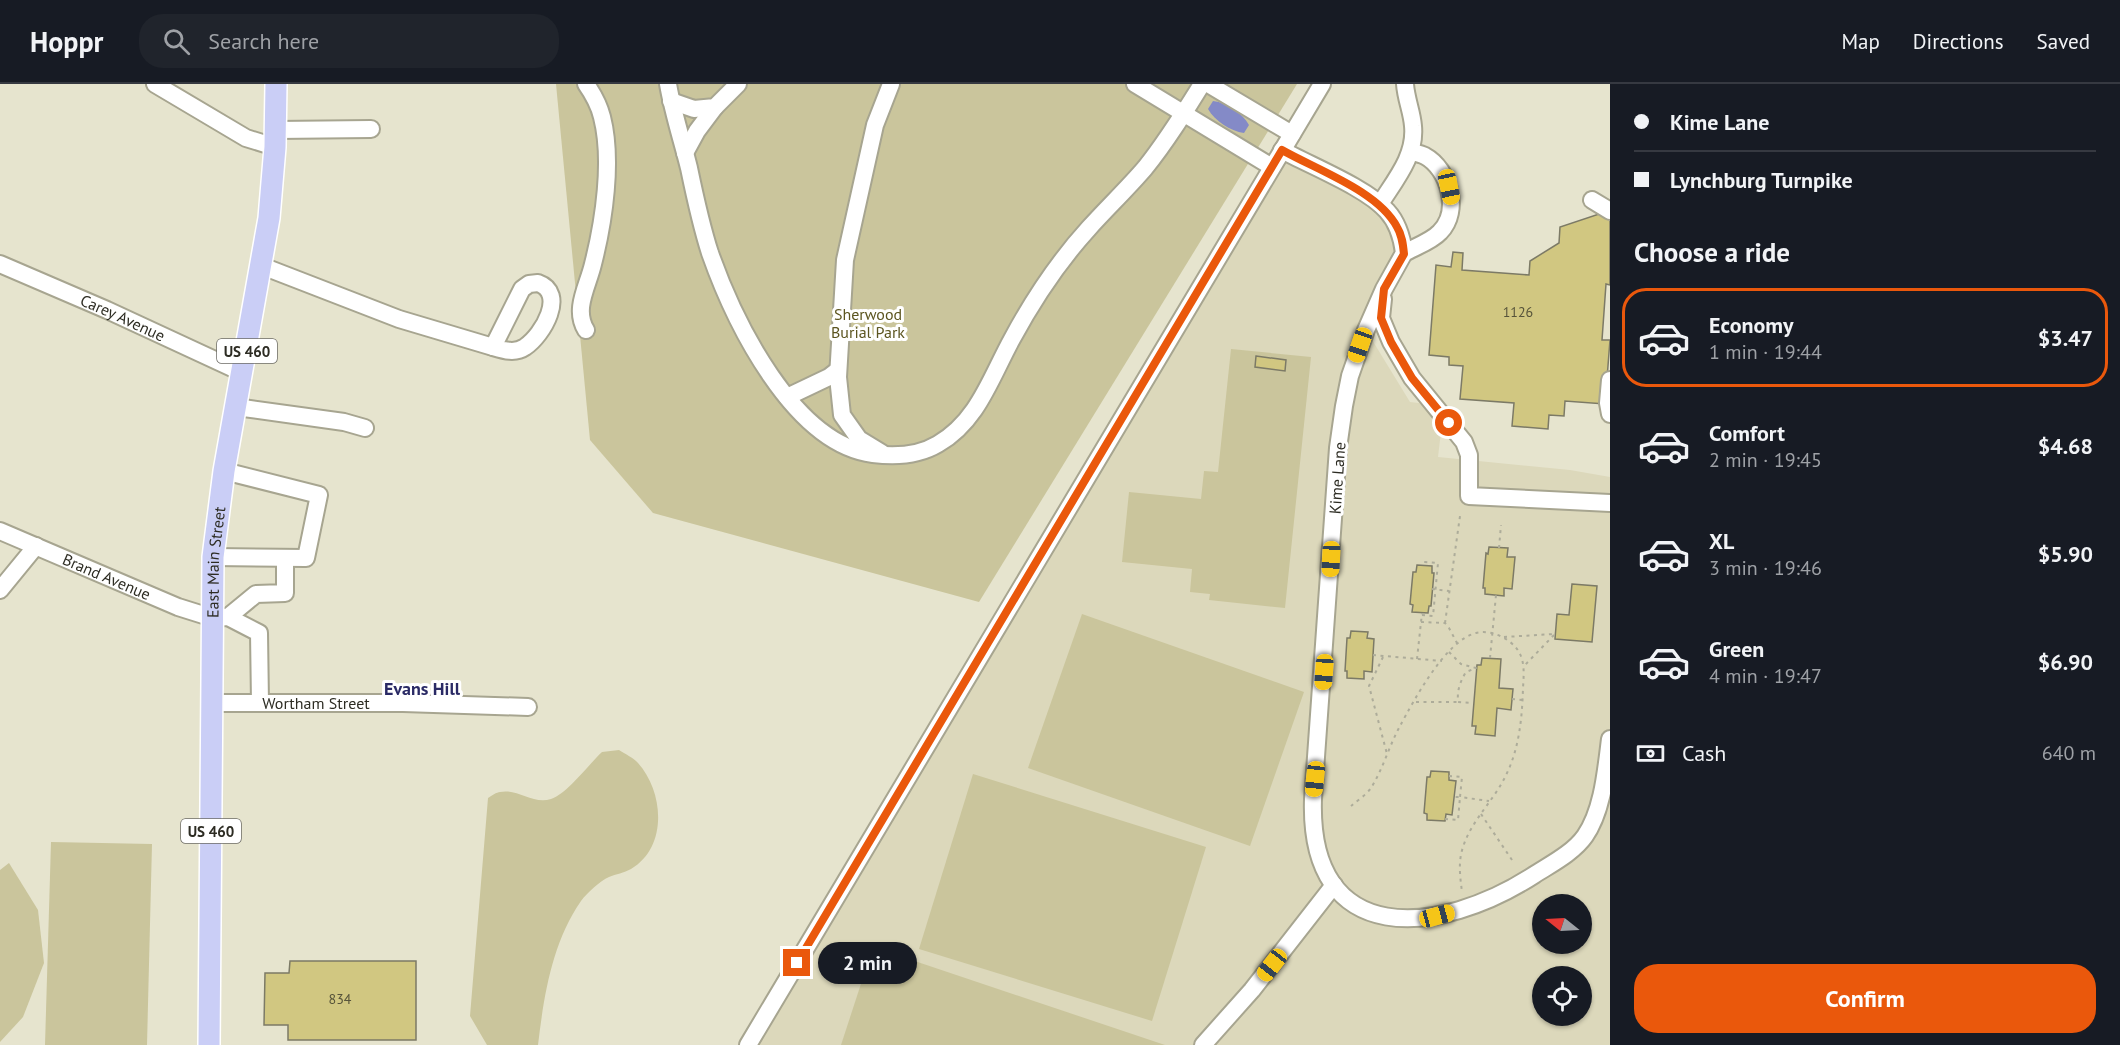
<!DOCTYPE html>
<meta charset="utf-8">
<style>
:root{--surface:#171b24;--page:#20242c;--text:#f1f3f6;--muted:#9ea1a6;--line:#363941;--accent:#ea580c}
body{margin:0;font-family:"PT Sans",sans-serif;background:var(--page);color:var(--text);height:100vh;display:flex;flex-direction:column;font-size:22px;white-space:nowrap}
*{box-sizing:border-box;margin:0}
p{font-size:20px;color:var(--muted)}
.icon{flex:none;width:33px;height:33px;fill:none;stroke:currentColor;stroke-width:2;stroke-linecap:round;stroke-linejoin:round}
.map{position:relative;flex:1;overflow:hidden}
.panel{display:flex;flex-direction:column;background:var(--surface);width:510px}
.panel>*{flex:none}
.top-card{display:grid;align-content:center;height:132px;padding:0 24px;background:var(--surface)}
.needle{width:39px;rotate:288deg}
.tools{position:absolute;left:1532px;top:810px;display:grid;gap:12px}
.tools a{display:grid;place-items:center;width:60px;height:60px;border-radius:50%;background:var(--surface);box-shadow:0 2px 4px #0004;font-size:30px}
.end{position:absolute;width:27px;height:27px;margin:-14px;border:8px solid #ea580c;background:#fff;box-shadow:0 0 0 3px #fff}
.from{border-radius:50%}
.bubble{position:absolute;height:42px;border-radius:21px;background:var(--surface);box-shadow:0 2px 4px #0004;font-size:20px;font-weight:800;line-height:42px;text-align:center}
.car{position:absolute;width:18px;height:36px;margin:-18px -9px;border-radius:8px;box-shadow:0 0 4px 2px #0007;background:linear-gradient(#f5c518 24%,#345 0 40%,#f5c518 0 76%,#345 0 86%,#f5c518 0)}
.top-card b{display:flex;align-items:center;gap:21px;height:57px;font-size:22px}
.top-card b+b{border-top:2px solid var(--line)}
.top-card i{width:15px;height:15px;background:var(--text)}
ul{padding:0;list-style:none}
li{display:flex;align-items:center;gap:18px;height:99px;margin:0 12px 9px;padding:0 12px;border:3px solid transparent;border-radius:24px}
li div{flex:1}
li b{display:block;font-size:22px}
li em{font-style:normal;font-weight:800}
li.selected{border-color:var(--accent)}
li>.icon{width:54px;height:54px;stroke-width:1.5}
h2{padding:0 24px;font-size:27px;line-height:72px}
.pay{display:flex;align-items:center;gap:15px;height:66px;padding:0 24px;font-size:22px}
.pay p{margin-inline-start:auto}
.action{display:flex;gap:12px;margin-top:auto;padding:12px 24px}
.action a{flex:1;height:69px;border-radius:24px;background:var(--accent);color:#fff;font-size:24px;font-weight:800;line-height:69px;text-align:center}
header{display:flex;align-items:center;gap:36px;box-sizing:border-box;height:84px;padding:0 30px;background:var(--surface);border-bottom:2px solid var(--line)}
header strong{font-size:28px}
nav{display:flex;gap:33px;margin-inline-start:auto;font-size:21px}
.search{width:420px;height:54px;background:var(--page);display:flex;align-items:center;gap:15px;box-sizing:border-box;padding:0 21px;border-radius:24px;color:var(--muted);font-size:22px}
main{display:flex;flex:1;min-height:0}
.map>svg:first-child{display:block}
.built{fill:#dcd8bb;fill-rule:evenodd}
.green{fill:#cac59c}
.water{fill:#848ac7}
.building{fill:#d1c781;stroke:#7c7a66;stroke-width:1.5}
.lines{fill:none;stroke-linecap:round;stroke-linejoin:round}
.minor-casing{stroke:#a7a590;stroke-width:20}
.major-casing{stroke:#fff;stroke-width:24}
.path{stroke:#adac9a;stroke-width:2;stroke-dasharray:3 4.5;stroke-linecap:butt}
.minor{stroke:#fff;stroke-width:16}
.major{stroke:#cacef6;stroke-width:21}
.route{stroke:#ea580c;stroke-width:8}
.labels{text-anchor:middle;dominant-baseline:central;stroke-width:6;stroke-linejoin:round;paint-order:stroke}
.number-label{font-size:14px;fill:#56533a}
.shield{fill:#fff;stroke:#6c6b65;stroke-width:1.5}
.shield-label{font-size:15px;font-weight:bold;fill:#2d2c23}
.park-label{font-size:16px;fill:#5c5520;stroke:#fff}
.street-label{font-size:16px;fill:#2d2c23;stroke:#fff}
.neighbourhood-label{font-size:18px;font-weight:bold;fill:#2a2a65;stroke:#fff}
</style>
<header>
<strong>Hoppr</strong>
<div class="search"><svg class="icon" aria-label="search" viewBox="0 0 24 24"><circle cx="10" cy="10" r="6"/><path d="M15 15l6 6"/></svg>Search here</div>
<nav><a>Map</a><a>Directions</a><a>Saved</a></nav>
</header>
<main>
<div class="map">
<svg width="1610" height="961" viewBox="0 0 1610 961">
<rect width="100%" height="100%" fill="#e6e4ce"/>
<!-- built -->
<path class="built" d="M 1282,66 L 1359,107 L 1402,155 L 1366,246 L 1410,318 L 1444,322 L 1438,373 L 1570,386 L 1610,393 L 1610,961 L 748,961 ZM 1542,820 L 1581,820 L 1581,860 L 1542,860 ZM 1542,892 L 1581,892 L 1581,932 L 1542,932 Z"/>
<!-- green -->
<g class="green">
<polygon points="556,0 1297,0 979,518 653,429 590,356"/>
<polygon points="1231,265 1311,273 1285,524 1209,516 1210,510 1190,508 1192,485 1122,478 1129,408 1201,415 1204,387 1218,388"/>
<polygon points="1082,530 1304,608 1250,762 1028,684"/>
<path d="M 619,666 C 625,670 634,674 638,679 C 664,708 668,763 631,785 C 624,789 616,790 609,793 C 600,797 587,809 581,817 C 552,859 544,911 538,961 L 487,961 L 470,932 L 488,714 C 491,712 497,708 500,708 C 517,704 533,721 551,715 C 568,709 588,681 602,668 Z"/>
<polygon points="973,690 1206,763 1152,937 919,865"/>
<polygon points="51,758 152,760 147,961 45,961"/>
<polygon points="9,779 38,826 44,879 23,933 0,958 0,786"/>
<polygon points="873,863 1165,961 841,961"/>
</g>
<!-- water -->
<path class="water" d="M 1213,17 C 1228,19 1242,29 1249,41 L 1244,49 C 1230,47 1215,37 1208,25 Z"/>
<!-- building -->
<g class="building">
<polygon points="1602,129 1610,132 1610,201 1606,200 1602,256 1610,256 1605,320 1565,317 1564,332 1549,331 1548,345 1512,342 1514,319 1460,315 1463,282 1449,281 1449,273 1429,271 1436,181 1451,183 1453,168 1463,169 1462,186 1529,191 1530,177 1559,159 1560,143"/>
<polygon points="1256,272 1286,276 1285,287 1255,283"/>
<polygon points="1489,463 1508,464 1507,473 1515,473 1512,505 1504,504 1504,512 1485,510 1485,504 1483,504 1486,469 1488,470"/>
<polygon points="1417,481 1432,482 1432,489 1434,489 1431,522 1429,522 1428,529 1412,528 1413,521 1410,520 1413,488 1416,488"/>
<polygon points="1572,500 1597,502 1592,558 1555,555 1557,530 1569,531"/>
<polygon points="1351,547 1368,548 1367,554 1374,555 1372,588 1364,587 1364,595 1347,594 1347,587 1345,587 1347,554 1350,554"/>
<polygon points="1482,574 1501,575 1499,604 1513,605 1511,626 1497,624 1495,652 1475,650 1476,642 1472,642 1477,581 1481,581"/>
<polygon points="1431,687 1449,688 1449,696 1456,697 1452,731 1446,730 1445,737 1427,736 1427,730 1424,729 1427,693 1430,693"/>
<polygon points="290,877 416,877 416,956 288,956 288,941 264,941 265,889 289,889"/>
</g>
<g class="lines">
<!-- minor casing -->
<g class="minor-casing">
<g id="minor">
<polyline points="155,0 246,54 275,63"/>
<path d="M 586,0 C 593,10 599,21 602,33 C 613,76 604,137 593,180 C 588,202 573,225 586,246"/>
<path d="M 668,0 C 673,29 682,56 689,84 C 695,113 701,141 710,169 C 734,237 793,360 873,370 C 896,373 918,372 938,360 C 978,337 991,293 1012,255 C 1033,216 1059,177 1089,144 C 1107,124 1127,105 1145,84 C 1166,58 1184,29 1202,0"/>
<polyline points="1135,0 1272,83"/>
<polyline points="1208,0 1292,50"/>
<polyline points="671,17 694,25 715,23 738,0"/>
<polyline points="276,46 371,45"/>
<path d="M 1282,66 C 1311,82 1367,104 1387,127 C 1398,139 1402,153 1404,169 L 1384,205 L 1366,246 L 1350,292 L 1344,322 L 1338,364 L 1313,715 C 1308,866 1440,852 1534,791 C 1551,780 1573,769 1585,752 C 1603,726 1606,686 1610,655"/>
<polyline points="685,69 697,47 715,23"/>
<polyline points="1592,116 1610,127"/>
<path d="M 1380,120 C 1395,96 1416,72 1413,42 C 1412,28 1406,15 1405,0"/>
<path d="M 1404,169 C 1415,163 1432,157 1440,148 C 1461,127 1449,85 1425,72 C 1421,70 1416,69 1412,68"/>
<path id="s1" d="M 0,180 L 107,226 L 243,289"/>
<polyline points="262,182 399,235 493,263"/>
<path d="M 538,199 C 567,209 543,251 525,263 C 515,270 503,266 493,263 L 522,205 L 529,200 Z"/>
<polyline points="1383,215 1381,234 1391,258 1412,294 1464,358 1469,371 1469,412 1610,419"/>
<polyline points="1610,296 1608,319 1610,330"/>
<polyline points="787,313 829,293 838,286"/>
<polyline points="236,323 344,338 365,344"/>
<polyline points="882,369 859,355 842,331 838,293 845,176 875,41 891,0"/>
<path id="s2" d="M 0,447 L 178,523 L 213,534 L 228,533 L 259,549 L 260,619"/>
<polyline points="213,473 306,474 319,411 224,387"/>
<polyline points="0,506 36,462"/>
<polyline points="228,533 256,510 285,509 285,474"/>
<path id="s3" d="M 212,619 L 403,619 L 528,623"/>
<polyline points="748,961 1322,0"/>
<polyline points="1203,961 1252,906 1334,801"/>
</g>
</g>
<!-- major casing -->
<g class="major-casing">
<g id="major">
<path id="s4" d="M 209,961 L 213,473 L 224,387 L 269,134 L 275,63 L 276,0"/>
</g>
</g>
<!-- path -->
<g class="path">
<polyline points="1499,464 1501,441"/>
<polyline points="1432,505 1449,507"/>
<polyline points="1422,531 1433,532 1438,479 1425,478 1425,481"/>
<polyline points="1421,538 1445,539 1449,544 1457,559"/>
<polyline points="1445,539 1460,432"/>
<polyline points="1504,553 1555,550 1524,582"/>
<path d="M 1449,568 L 1461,580 L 1476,584 L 1466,588 C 1460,598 1457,606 1458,618 L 1473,619"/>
<polyline points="1373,571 1442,577"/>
<polyline points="1383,573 1369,602 1387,670"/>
<polyline points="1490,574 1496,511"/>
<polyline points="1417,575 1422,529"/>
<polyline points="1512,615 1523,616"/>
<polyline points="1416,618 1458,618"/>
<polyline points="1449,692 1462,693 1460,713 1489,717"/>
<path d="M 1351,722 C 1357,717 1366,711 1371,704 C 1383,685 1389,662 1400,642 C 1414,616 1446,556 1476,549 C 1488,546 1501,551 1510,558 C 1526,570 1524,587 1523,604 C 1522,636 1519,668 1503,697 C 1491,719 1471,738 1463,763 C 1458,778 1460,792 1462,808"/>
<polyline points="1481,730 1514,779"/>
<polyline points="1445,735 1458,736 1460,713 1454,713"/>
</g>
<!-- minor -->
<use href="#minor" class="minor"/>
<!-- major -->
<use href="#major" class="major"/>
</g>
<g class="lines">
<!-- route -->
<path class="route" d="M 797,879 L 1282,66 C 1317,86 1378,107 1397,143 C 1402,151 1403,160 1404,170 L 1384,205 L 1381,234 L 1391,258 L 1412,294 L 1449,339"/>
</g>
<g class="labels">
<!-- number labels -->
<g class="number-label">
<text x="1518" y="228">1126</text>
<text x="340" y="915">834</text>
</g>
<!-- shield labels -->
<g class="shield">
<rect x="217" y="255" width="60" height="24" rx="4.5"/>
<rect x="181" y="735" width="60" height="24" rx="4.5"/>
</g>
<g class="shield-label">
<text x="247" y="267">US 460</text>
<text x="211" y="747">US 460</text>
</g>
<!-- park labels -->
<g class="park-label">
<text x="868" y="230">Sherwood<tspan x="868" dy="18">Burial Park</tspan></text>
</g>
<!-- street labels -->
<g class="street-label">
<text stroke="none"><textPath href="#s1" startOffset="134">Carey Avenue</textPath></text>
<text transform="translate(1337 394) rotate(-86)">Kime Lane</text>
<text stroke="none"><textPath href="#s4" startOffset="483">East Main Street</textPath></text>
<text stroke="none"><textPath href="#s2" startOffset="116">Brand Avenue</textPath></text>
<text stroke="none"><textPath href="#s3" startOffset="104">Wortham Street</textPath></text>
</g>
<!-- neighbourhood labels -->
<g class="neighbourhood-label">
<text x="422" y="604">Evans Hill</text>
</g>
</g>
</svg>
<div class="tools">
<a><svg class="needle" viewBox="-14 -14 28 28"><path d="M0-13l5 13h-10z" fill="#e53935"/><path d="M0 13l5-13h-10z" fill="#9ea1a6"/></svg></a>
<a><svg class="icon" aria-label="locate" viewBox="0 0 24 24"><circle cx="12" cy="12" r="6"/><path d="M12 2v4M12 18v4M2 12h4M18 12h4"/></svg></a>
</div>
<i class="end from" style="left:1449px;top:339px"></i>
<i class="end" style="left:797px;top:879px"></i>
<div class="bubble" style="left:818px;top:858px;width:99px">2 min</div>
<i class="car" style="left:1449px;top:103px;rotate:168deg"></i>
<i class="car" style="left:1360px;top:261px;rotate:199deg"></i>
<i class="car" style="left:1331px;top:475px;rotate:183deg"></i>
<i class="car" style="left:1324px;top:588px;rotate:184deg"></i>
<i class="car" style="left:1315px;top:695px;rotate:186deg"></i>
<i class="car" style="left:1437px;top:832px;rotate:75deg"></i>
<i class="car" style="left:1272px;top:881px;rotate:218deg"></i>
</div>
<section class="panel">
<div class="top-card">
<b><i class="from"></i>Kime Lane</b>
<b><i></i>Lynchburg Turnpike</b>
</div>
<h2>Choose a ride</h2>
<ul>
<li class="selected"><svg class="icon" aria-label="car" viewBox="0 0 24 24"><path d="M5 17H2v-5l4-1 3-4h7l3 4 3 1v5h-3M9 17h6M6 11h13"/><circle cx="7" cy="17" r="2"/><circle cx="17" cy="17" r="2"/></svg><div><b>Economy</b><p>1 min · 19:44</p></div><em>$3.47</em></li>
<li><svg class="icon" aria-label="car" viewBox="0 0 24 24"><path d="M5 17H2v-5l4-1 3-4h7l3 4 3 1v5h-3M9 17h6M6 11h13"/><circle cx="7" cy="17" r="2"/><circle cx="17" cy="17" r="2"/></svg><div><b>Comfort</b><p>2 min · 19:45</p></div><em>$4.68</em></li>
<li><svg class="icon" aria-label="car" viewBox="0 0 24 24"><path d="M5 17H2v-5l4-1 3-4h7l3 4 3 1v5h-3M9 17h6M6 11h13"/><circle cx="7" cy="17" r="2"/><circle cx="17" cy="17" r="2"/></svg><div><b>XL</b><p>3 min · 19:46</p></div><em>$5.90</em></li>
<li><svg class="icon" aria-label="car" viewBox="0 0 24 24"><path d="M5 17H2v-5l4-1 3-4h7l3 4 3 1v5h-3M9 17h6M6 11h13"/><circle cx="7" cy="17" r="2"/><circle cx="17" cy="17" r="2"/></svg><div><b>Green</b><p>4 min · 19:47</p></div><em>$6.90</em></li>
</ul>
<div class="pay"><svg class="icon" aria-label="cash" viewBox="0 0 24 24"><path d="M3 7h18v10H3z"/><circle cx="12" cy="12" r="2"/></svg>Cash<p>640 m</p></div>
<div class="action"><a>Confirm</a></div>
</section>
</main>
